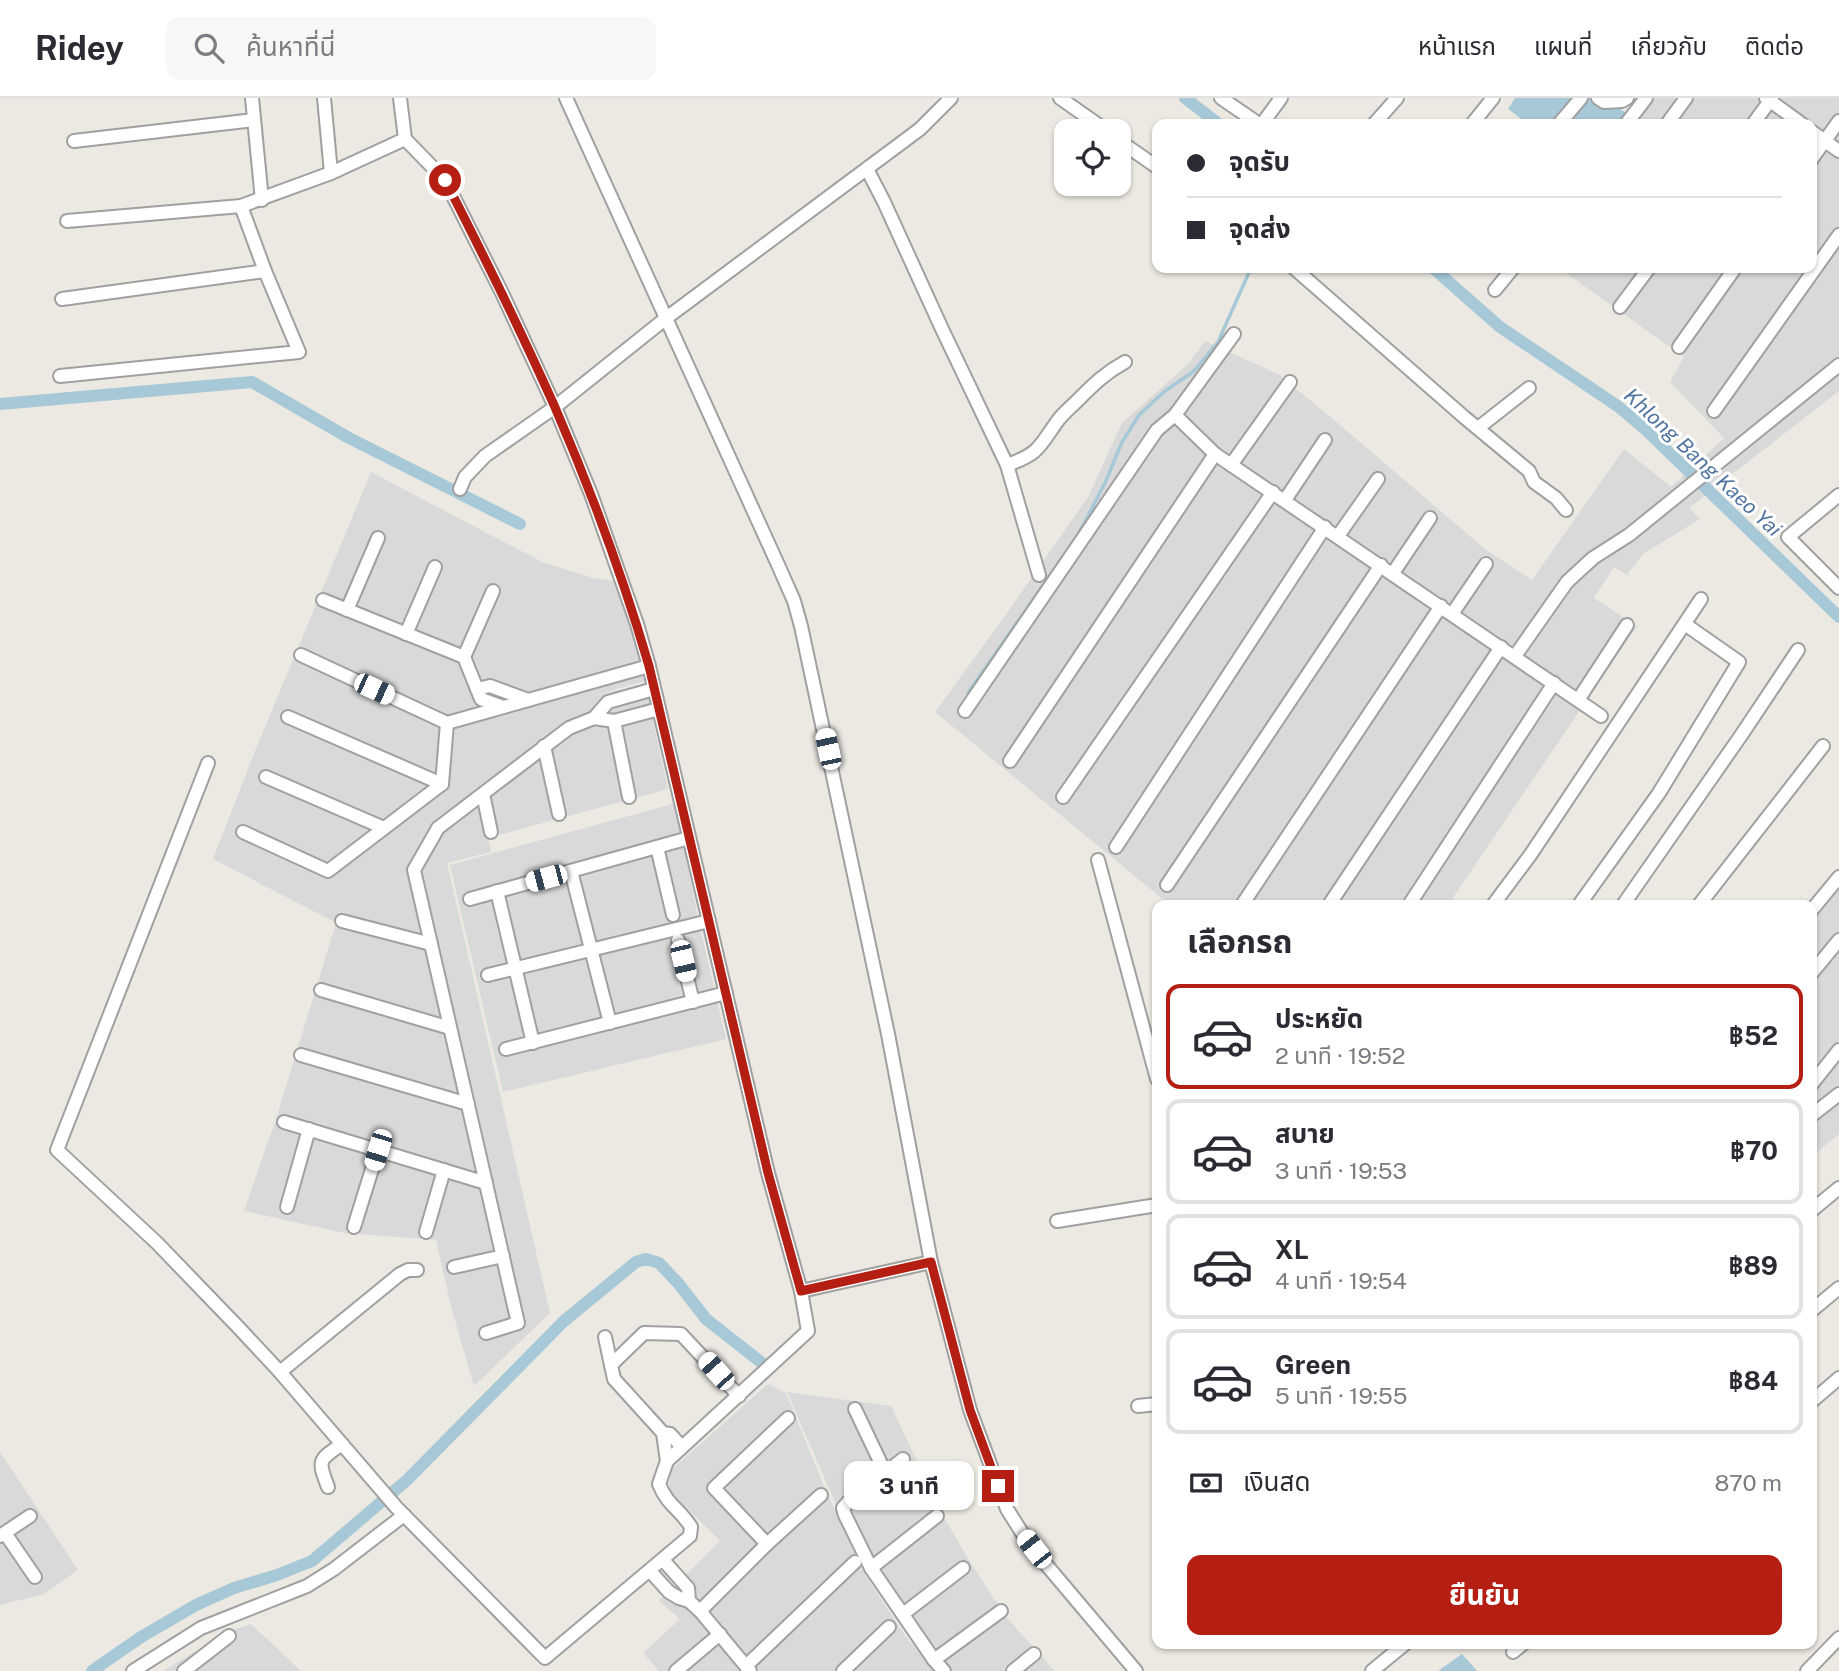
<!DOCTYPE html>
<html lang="th">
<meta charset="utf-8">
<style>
:root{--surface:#fff;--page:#f7f7f7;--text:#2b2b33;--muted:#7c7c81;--line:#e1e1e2;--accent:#b41e13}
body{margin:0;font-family:"Public Sans","Noto Sans Thai",sans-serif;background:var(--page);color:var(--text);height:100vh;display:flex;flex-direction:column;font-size:26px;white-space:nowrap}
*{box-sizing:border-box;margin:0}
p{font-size:23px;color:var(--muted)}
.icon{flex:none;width:38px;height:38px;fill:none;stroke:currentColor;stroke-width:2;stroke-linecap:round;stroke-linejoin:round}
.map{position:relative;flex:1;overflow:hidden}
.drawer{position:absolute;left:1152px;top:802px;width:665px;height:749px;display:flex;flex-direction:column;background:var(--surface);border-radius:14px;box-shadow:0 2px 5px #0004}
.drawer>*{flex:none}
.banner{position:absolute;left:1152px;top:21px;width:665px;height:154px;border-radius:14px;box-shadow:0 2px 5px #0004;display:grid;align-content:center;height:154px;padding:0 35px;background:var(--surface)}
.buttons{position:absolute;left:1054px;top:21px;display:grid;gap:14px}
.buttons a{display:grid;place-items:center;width:77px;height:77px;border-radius:14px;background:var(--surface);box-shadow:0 2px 5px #0004;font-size:35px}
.end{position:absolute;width:32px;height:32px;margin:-16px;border:9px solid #b41e13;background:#fff;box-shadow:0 0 0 4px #fff}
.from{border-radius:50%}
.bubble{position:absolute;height:49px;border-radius:14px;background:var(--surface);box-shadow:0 2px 5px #0004;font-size:23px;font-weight:700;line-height:49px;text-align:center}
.car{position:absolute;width:21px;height:42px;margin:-21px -10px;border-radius:9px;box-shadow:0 0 5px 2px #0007;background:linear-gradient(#fff 24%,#345 0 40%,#fff 0 76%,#345 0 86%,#fff 0)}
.banner b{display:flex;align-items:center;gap:24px;height:66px;font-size:26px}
.banner b+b{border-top:2px solid var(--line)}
.banner i{width:18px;height:18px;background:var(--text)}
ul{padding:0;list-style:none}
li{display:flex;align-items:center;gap:21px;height:105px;margin:0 14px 10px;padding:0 21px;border:4px solid var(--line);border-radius:14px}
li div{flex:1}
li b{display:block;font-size:26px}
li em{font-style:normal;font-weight:700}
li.on{border-color:var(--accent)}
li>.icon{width:63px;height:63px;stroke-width:1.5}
h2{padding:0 35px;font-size:32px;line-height:84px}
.pay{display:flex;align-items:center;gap:18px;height:77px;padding:0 35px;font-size:26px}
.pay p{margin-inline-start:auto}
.cta{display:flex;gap:14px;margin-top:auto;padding:14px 35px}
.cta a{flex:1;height:80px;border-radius:14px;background:var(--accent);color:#fff;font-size:28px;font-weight:700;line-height:80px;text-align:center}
header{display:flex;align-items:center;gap:42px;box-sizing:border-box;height:98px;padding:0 35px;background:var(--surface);border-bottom:2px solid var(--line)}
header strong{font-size:33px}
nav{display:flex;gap:38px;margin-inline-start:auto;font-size:24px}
.search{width:490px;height:63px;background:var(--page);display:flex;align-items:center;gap:18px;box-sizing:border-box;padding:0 24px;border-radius:14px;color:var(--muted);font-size:26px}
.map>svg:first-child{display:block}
.residential{fill:#dad9d9}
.water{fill:#a7c8d6}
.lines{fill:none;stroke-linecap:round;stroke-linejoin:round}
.stream{stroke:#a7c8d6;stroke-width:3.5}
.canal{stroke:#a7c8d6;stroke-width:12}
.minor-casing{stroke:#a0a0a0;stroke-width:16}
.minor{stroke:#fff;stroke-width:12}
.route{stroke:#b41e13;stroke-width:9}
.labels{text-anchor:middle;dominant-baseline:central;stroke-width:6;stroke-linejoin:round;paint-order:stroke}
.water-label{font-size:21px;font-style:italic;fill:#5275a1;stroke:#fff}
</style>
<header>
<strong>Ridey</strong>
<div class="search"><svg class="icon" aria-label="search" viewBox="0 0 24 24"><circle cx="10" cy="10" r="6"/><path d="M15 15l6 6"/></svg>ค้นหาที่นี่</div>
<nav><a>หน้าแรก</a><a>แผนที่</a><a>เกี่ยวกับ</a><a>ติดต่อ</a></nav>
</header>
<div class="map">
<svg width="1839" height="1573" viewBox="0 0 1839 1573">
<rect width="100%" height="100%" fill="#ece9e2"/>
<!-- residential -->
<g class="residential">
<polygon points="1648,0 1839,0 1839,293 1689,410 1700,421 1643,456 1627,477 1614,469 1594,500 1637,528 1448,807 1170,807 935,614 1007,515 1088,399 1122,325 1189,265 1205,243 1278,276 1327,316 1485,451 1532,482 1624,351 1671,389 1724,340 1670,284 1684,259 1559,170 1811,170 1811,26 1627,26"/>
<polygon points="371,374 542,464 593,480 614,483 628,498 645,583 586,600 645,586 668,691 488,740 491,754 447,765 550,1215 474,1288 452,1212 436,1142 345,1135 244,1113 277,1018 336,825 213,761 253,658"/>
<polygon points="676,705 697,816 726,941 503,994 450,767"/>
<polygon points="1839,785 1839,1036 1811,1059 1811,818"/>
<polygon points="768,1286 786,1295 824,1388 858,1464 868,1481 904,1536 934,1573 659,1573 643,1555 680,1521 659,1503 720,1443 669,1392 671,1372"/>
<polygon points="787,1294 891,1308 942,1416 972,1467 1006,1519 1055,1573 936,1573 897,1522 858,1457"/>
<polygon points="0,1354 78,1472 44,1496 0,1507"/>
<polygon points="251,1526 301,1573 163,1573 227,1534"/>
</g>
<!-- water -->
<g class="water">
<polygon points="1515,0 1604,0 1626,15 1617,26 1528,26 1508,11"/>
<polygon points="1462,1556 1477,1573 1438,1573"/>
</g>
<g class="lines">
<!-- stream -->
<polyline class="stream" points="968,595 1078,437 1105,385 1122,344 1139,317 1165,293 1193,274 1218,244 1251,170"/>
<!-- canal -->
<g class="canal">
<polyline points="1185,0 1219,26"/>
<polyline points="1433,170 1500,229 1619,309 1646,332 1839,519"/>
<polyline points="0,306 252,284 349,340 520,426"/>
<polyline points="92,1573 141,1539 196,1507 234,1490 277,1477 312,1463 407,1382 564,1223 636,1164 646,1161 659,1165 678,1185 706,1221 762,1265"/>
</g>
<!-- minor casing -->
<g class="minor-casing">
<g id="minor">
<polyline points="252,0 262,102"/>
<polyline points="324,0 331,75"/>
<polyline points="400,0 405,41"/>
<polyline points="566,0 779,469 794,503 801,528 888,936 931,1164 970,1312 1007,1411 1024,1438 1044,1464 1136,1573"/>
<polyline points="1060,0 1107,33"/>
<polyline points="1221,0 1259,26"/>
<polyline points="1598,0 1604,4 1622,3 1627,0"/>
<polyline points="1766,0 1802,26"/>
<polyline points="1262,26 1281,0"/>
<polyline points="1374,26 1397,0"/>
<polyline points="1472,26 1493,0"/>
<polyline points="1559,26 1581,0"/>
<polyline points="1626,26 1646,0"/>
<polyline points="1667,26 1686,0"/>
<polyline points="1753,26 1772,0"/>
<polyline points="1811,33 1839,53"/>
<polyline points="1118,42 1157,69"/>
<polyline points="74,43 254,22"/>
<polyline points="1811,62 1839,23"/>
<polyline points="867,71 884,104 942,231 1007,367 1039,477"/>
<polyline points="67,123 241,108"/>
<polyline points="1294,170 1464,319 1529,373 1534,384 1556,400 1566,412"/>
<polyline points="1495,192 1513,170"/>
<polyline points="62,201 265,173"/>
<polyline points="1620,209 1649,170"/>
<polyline points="1234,236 1175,317 1215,356 1601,618"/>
<polyline points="1679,249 1735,170"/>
<path d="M 60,278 L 299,254 L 265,173 L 241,108 L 331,75 L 405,41 L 445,82 L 502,195 L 555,309 L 591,396 L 637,526 L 649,568 L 768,1075 L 801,1193 L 808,1233 L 667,1363 L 659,1386 C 667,1407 680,1411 691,1429 L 690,1438 L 545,1560 L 396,1409 L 280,1274 L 238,1229 L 157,1145 L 57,1052 L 208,665"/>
<polyline points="1714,313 1839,137"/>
<polyline points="1478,330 1529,290"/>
<path d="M 1007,367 C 1041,355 1039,348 1059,321 C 1065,314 1072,308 1078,302 C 1094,286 1105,275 1125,264"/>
<polyline points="1231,367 1290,284"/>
<polyline points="460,391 465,379 485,358 555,309 665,221 920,31 951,0"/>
<polyline points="1839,397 1788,439 1839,490"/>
<polyline points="1285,402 1325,342"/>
<polyline points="1338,438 1378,381"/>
<polyline points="1393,475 1430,420"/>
<polyline points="323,502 464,559 477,591"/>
<polyline points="347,512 378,440"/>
<polyline points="1452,516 1486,466"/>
<polyline points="406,536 435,469"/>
<polyline points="301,557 447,625 649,568"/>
<polyline points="1515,558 1567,484 1593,460 1629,437 1839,267"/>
<polyline points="464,559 493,493"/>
<polyline points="654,591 608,604 594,620 614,623 659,611"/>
<polyline points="1578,602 1627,527"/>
<polyline points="503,609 481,601 477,591 490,588 528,602"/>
<polyline points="965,613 1157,332 1175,317"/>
<polyline points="288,619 442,686"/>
<polyline points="614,623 629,699"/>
<polyline points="544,648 559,716"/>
<polyline points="1010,663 1215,356"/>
<polyline points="266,679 384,730"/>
<polyline points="483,696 491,734"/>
<polyline points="1063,699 1273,394"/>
<polyline points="243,734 328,773 442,686 447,625"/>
<polyline points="657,749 673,817"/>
<polyline points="1116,749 1325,429"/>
<polyline points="1098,762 1157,981"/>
<polyline points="571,773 610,925"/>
<polyline points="1167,787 1381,467"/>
<polyline points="497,793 533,945"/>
<polyline points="470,801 689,740"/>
<polyline points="1242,807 1441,508"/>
<polyline points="1329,807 1501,549"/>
<polyline points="1409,807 1554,585"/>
<polyline points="1493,807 1531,756 1701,501"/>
<polyline points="1579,807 1659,695 1739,564 1689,529"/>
<polyline points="1623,807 1742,636 1798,552"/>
<polyline points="1699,807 1823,648"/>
<polyline points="1811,813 1839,779"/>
<polyline points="342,823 431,846"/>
<polyline points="678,842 693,904"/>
<polyline points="1811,876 1839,842"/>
<polyline points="488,877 709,823"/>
<polyline points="321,892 450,930"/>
<polyline points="506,951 726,895"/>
<polyline points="301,957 468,1006"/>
<polyline points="1811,987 1839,952"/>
<polyline points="1811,1018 1839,996"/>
<polyline points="284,1024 486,1085"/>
<polyline points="287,1109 309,1031"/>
<polyline points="1811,1113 1839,1090"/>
<polyline points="1057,1123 1157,1107"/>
<polyline points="354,1129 378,1052"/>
<polyline points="426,1134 444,1072"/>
<polyline points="454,1169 503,1158"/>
<polyline points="801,1193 931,1164"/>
<polyline points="1811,1213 1839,1190"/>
<polyline points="486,1235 518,1225 414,772 438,730 569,630 594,620"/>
<polyline points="605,1239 611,1267"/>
<polyline points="280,1274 400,1176 408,1172 417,1172"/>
<polyline points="1811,1304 1839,1280"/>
<polyline points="1138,1308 1157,1306"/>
<polyline points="855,1311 885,1374"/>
<polyline points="663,1335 667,1363"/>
<polyline points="681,1348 670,1336 663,1335 614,1281 611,1267 644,1235 681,1236 739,1298"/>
<polyline points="903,1361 849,1403 843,1410 845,1417 871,1470 934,1562 944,1573"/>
<path d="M 328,1389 C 317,1361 319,1362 342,1346"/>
<polyline points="5,1435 35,1479"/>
<polyline points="0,1438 30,1418"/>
<polyline points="767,1446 821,1397"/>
<polyline points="663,1462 688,1490 689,1503"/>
<polyline points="871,1470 937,1418"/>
<polyline points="650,1473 669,1494 679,1500 689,1503 700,1513"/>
<polyline points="903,1516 963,1470"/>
<polyline points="1513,1554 1524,1545"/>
<polyline points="934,1562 1001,1513"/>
<polyline points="746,1568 855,1464"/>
<polyline points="133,1573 201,1530 307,1488 334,1471 404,1417"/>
<polyline points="184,1573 229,1538"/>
<polyline points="676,1573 720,1536"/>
<polyline points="750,1573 700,1513 767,1446 714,1390 788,1320"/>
<polyline points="843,1573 889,1529"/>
<polyline points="1013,1573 1034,1556"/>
<polyline points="1372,1573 1406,1545"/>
<polyline points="1807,1573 1839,1540"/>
</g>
</g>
<!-- minor -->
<use href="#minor" class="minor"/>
</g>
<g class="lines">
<!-- route -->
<path class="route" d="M 445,82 C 483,156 520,231 554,307 C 591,392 623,479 649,568 L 768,1075 L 801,1193 L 931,1164 L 970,1312 L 998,1388"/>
</g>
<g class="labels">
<!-- water labels -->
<g class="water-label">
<text transform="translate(1703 364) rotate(43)">Khlong Bang Kaeo Yai</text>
</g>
</g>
</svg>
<div class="buttons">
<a><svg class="icon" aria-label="locate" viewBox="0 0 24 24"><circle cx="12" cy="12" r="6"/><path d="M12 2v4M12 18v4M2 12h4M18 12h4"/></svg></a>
</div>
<i class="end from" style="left:445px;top:82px"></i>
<i class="end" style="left:998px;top:1388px"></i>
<div class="bubble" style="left:844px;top:1363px;width:130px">3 นาที</div>
<i class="car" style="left:374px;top:591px;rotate:115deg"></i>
<i class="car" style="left:828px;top:651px;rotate:348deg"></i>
<i class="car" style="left:546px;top:780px;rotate:255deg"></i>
<i class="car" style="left:683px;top:863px;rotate:167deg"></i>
<i class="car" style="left:378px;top:1052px;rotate:197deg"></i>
<i class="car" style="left:716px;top:1273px;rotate:318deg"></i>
<i class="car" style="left:1034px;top:1451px;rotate:322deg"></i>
<div class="banner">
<b><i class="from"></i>จุดรับ</b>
<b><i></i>จุดส่ง</b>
</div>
<section class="drawer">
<h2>เลือกรถ</h2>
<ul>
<li class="on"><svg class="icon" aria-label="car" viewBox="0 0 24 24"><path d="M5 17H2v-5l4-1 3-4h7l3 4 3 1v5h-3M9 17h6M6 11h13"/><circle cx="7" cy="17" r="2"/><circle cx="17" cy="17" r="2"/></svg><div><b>ประหยัด</b><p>2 นาที · 19:52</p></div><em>฿52</em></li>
<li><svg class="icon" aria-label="car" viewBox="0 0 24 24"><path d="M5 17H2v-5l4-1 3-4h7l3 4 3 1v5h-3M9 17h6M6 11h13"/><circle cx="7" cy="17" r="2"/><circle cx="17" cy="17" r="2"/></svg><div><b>สบาย</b><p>3 นาที · 19:53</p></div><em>฿70</em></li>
<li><svg class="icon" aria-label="car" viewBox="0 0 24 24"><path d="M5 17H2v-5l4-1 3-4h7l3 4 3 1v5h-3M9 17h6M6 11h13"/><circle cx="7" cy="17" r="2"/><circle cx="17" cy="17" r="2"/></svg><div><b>XL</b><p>4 นาที · 19:54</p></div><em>฿89</em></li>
<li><svg class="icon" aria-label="car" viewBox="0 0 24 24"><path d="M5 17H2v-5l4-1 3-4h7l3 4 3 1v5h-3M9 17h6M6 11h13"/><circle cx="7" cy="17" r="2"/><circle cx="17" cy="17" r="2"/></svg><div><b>Green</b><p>5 นาที · 19:55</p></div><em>฿84</em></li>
</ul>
<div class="pay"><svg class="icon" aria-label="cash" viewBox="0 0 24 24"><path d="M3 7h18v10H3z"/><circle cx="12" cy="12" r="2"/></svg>เงินสด<p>870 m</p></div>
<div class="cta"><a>ยืนยัน</a></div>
</section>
</div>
